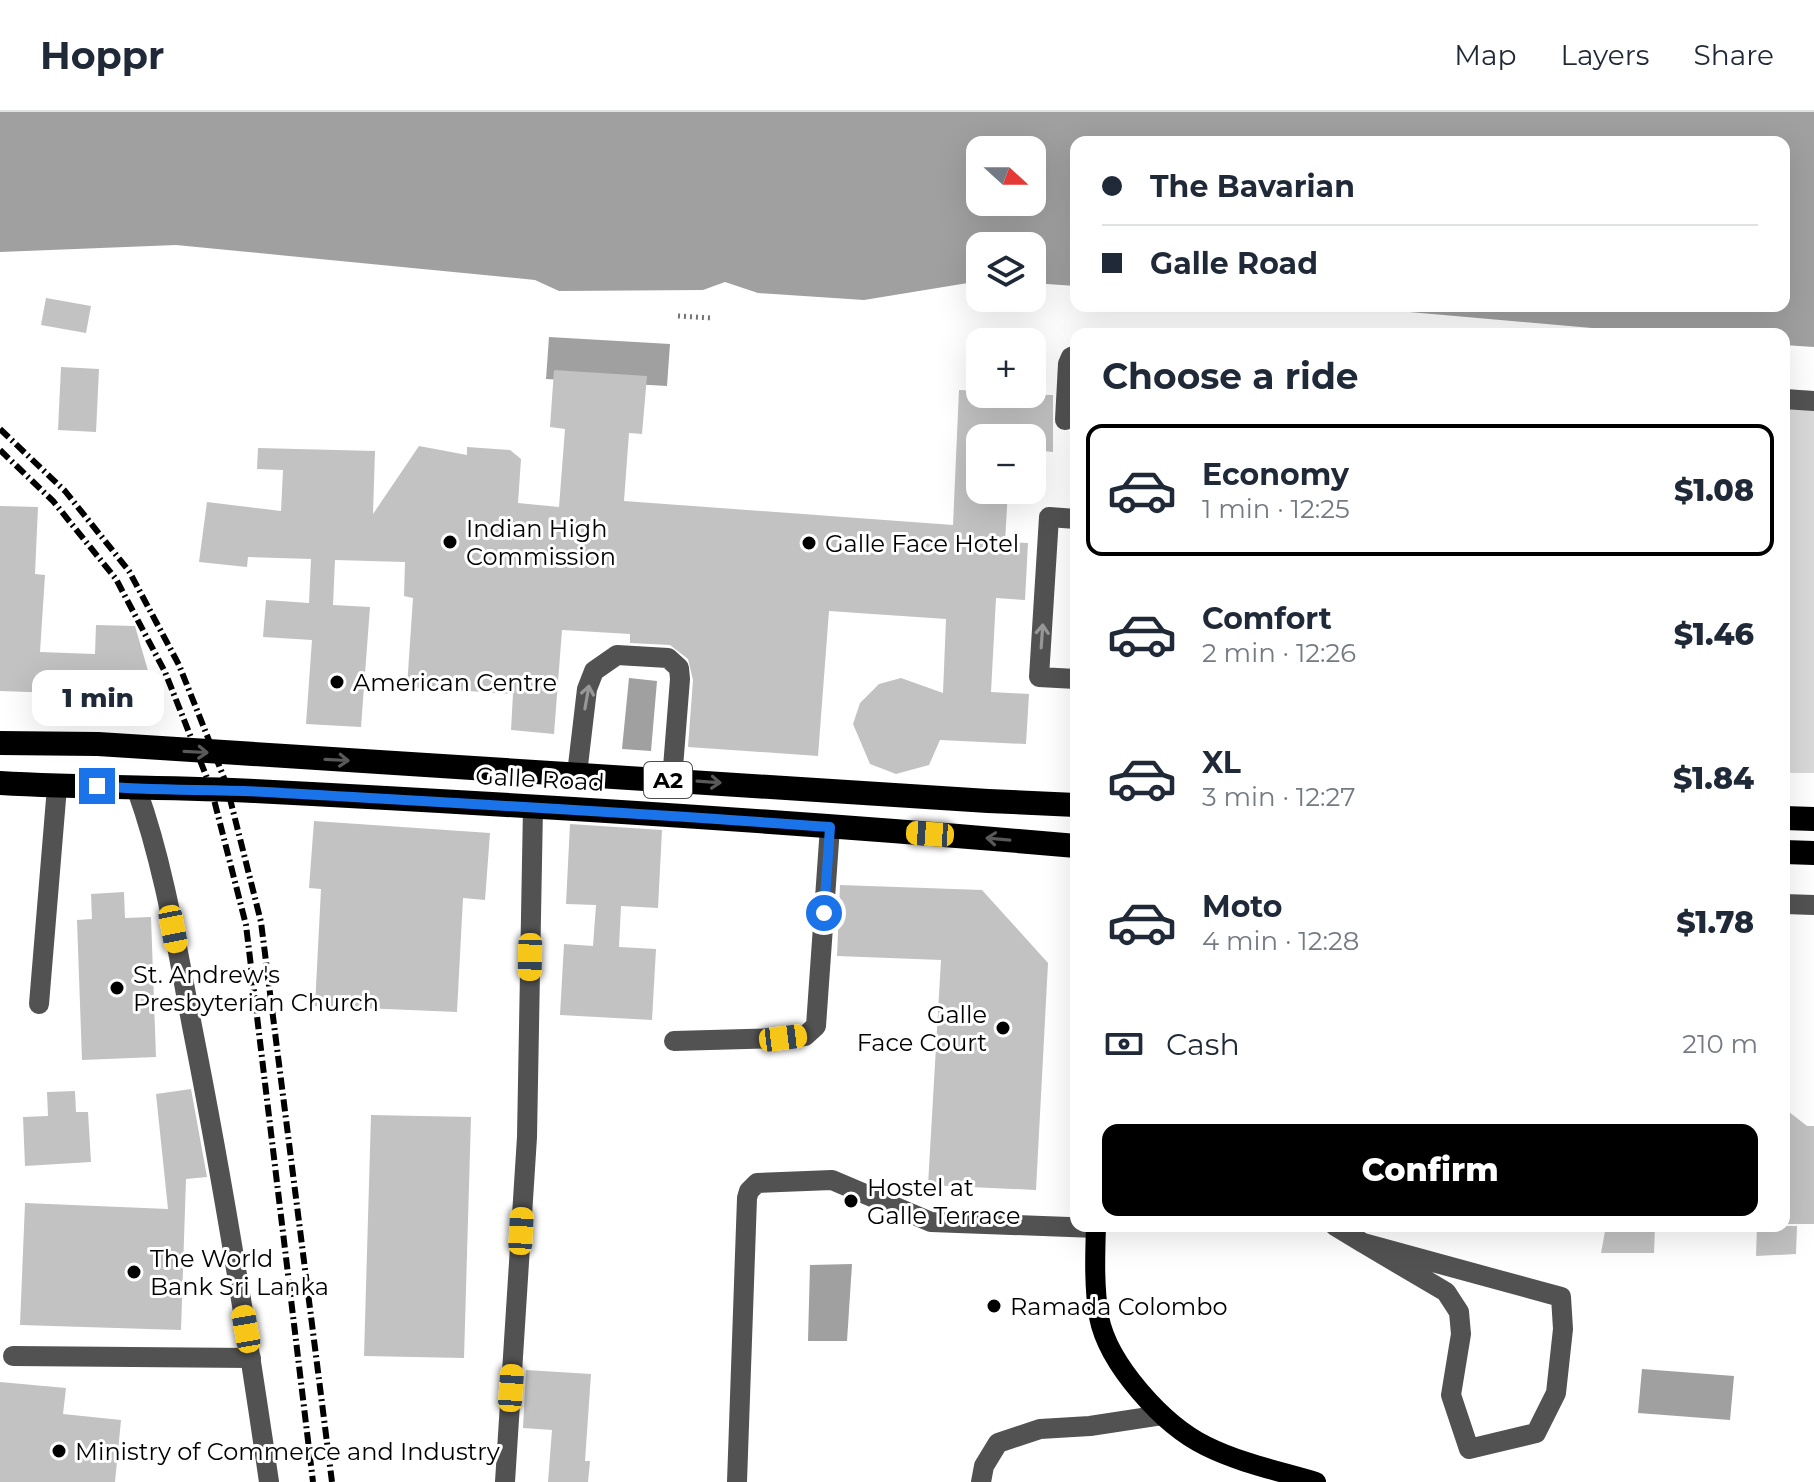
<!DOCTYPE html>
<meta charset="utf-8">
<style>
:root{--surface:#fff;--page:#f6f6f7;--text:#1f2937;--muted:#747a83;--line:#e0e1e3;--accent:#000}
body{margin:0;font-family:Montserrat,sans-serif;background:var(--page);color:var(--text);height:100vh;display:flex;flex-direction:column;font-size:30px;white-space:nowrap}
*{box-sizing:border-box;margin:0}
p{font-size:26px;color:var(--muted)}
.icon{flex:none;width:44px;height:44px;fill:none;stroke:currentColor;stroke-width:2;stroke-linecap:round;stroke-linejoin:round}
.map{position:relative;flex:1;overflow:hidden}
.sheet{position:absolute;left:1070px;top:216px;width:720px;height:904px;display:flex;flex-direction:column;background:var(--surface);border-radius:16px;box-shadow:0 8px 32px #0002}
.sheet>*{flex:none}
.top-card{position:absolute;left:1070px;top:24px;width:720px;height:176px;border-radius:16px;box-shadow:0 8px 32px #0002;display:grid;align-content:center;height:176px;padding:0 32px;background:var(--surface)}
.needle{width:52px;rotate:111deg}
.controls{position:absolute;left:966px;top:24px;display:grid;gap:16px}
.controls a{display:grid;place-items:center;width:80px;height:80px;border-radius:16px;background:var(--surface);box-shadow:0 8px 32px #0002;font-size:40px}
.end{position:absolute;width:36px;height:36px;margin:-18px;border:10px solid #1a73e8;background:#fff;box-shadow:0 0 0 4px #fff}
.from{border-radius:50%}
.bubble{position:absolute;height:56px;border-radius:16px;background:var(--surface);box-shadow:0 8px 32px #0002;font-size:26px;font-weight:800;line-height:56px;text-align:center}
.car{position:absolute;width:24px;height:48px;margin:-24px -12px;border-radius:10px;box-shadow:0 0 6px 2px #0007;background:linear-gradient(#f5c518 24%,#345 0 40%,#f5c518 0 76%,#345 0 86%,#f5c518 0)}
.top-card b{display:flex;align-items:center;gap:28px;height:76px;font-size:30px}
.top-card b+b{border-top:2px solid var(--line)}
.top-card i{width:20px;height:20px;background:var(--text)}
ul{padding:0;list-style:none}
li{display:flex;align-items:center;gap:24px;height:132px;margin:0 16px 12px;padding:0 16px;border:4px solid transparent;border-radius:16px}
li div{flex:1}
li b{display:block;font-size:30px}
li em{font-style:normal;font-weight:800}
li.current{border-color:var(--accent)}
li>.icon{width:72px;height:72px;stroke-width:1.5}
h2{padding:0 32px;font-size:36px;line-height:96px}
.pay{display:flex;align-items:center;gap:20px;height:88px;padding:0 32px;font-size:30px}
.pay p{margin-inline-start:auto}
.action{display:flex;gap:16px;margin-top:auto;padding:16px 32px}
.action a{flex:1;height:92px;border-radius:16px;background:var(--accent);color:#fff;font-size:32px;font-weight:800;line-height:92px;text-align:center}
header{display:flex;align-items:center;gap:48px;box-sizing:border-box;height:112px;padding:0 40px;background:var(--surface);border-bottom:2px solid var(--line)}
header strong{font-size:38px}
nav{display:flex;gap:44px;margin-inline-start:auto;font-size:28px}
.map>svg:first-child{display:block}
.green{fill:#d9d9d9}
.water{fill:#a0a0a0;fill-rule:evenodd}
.building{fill:#c2c2c2}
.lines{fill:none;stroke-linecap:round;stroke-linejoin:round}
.path{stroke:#747474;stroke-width:5;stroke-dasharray:2 4;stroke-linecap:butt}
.minor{stroke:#525252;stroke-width:20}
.major{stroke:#000;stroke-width:20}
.highway{stroke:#000;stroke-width:24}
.rail{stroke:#000;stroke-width:6;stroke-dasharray:12 4 2 4;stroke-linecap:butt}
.oneway{stroke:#979797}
.oneway2{stroke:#595959}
.route{stroke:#1a73e8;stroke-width:10}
.poi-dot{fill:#000;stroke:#fff;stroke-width:3}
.labels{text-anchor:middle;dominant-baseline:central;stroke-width:6;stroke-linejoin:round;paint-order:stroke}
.shield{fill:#fff;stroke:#4c4c4c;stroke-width:2}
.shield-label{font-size:22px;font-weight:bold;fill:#000}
.poi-label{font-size:24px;fill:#000;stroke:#fff;text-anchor:start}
.street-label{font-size:24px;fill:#000;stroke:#fff}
</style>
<header>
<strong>Hoppr</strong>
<nav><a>Map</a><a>Layers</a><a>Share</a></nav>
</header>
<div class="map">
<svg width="1814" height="1370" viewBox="0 0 1814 1370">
<rect width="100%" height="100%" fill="#fff"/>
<!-- green -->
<polygon class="green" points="1784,277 1814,279 1814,661 1784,661"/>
<!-- water -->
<g class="water">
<path d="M 0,0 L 1814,0 L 1814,235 L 1784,233 L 1784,222 L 1660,222 L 1341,194 L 1784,194 L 1784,30 L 1076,30 L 1076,174 L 1032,171 L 1032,134 L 980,134 L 980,169 L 864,188 L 758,181 L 725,170 L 703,178 L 559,179 L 535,168 L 176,133 L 0,140 ZM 980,38 L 1032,38 L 1032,90 L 980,90 Z"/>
<polygon points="549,225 670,232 667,274 546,267"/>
<polygon points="629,566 657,569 651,639 622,637"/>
<polygon points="852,1152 847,1229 808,1229 810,1153"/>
<polygon points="1642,1257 1734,1264 1730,1308 1638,1301"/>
</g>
<!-- building -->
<g class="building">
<polygon points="46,186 91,194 86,221 41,213"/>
<polygon points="61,255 99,257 96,320 58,318"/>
<polygon points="554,258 647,264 642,322 629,321 624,389 953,413 959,278 980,279 980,282 1053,283 1053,340 1032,338 1032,326 980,326 980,378 1008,378 1005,430 1028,431 1025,488 996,486 991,580 1029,582 1026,632 940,628 929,653 896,662 870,652 853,612 860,591 879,572 901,566 943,581 946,507 829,499 818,644 688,635 693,568 688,547 670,533 630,531 630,522 562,518 554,622 511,618 513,582 407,575 413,486 404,484 405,450 335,448 333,493 370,495 361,615 306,612 312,528 263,525 266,488 309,491 311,447 248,445 247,455 199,450 207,390 281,399 283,358 257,357 258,336 375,339 373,402 419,334 467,343 467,335 510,338 521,347 518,391 559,395 565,317 550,315"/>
<polygon points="0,394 38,395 35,462 45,463 40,540 95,542 96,513 135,514 149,562 86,564 85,582 0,579"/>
<polygon points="314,709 490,721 485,788 463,786 457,900 315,894 321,777 309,776"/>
<polygon points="570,712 662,718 658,796 621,794 619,835 656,837 652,908 560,903 564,832 593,834 596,793 566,792"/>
<polygon points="840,773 982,778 1048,851 1036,1078 928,1073 941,848 837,844"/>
<polygon points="124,780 125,806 151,805 156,945 82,948 77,808 92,807 91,782"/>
<polygon points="191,977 207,1065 186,1067 181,1218 20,1213 25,1091 168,1097 156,982"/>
<polygon points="75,979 76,1000 88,1000 91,1050 25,1054 23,1005 48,1004 47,980"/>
<polygon points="1784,996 1807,1014 1814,1014 1814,1112 1784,1112"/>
<polygon points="371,1003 471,1005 464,1246 364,1244"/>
<polygon points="1606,1114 1655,1114 1654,1141 1601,1141"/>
<polygon points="1757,1114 1797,1114 1796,1142 1756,1144"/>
<polygon points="526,1258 591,1262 585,1349 590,1349 588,1370 548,1370 552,1318 523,1316"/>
<polygon points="0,1270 66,1276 63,1302 121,1308 115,1370 0,1370"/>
</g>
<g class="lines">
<!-- path -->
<polyline class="path" points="678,204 712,206"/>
<!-- minor -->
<g class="minor">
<polyline points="1784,287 1814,289"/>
<polyline points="1065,308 1068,252 1071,245 1076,243"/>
<polyline points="1076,407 1049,405 1039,565 1076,567"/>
<polyline points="577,662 587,577 594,559 617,543 668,546 679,556 680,567 672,668"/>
<path d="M 137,678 C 164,753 177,836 192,914 C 222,1065 247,1218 269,1370"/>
<polyline points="1784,792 1814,793"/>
<polyline points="39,892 57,675"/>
<polyline points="674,929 783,926 805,924 816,914 830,715"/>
<polyline points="1335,1114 1363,1131 1561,1185 1563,1217 1556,1281 1536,1321 1469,1337 1451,1283 1461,1222 1459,1200 1446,1180 1363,1131"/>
<polyline points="13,1244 251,1246"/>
<polyline points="505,1370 527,1025 533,695"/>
<polyline points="737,1370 747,1086 749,1079 757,1071 832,1068 931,1110 1096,1116"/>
<polyline points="981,1370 984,1354 998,1331 1040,1317 1090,1314 1162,1303"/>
</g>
<!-- major -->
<path class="major" d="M 1096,1114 C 1095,1144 1094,1176 1099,1205 C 1108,1252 1163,1313 1206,1334 C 1240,1351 1279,1359 1316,1370"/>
<!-- highway -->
<g class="highway">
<polyline points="0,631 98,632 988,689 1076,693"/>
<path d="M 0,671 C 85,676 169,675 254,679 C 528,693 803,710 1076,734"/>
<polyline points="1784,706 1814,707"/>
<polyline points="1784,740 1814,741"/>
</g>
<!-- rail -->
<g class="rail">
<polyline points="0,317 65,379 129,459 179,553 226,671 261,810 332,1370"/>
<polyline points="0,338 53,389 116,467 165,560 211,676 246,813 313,1370"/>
</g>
</g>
<!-- one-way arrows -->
<defs><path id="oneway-shaft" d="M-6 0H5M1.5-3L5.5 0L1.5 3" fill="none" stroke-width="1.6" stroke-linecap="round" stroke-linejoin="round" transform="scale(2)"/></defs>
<g class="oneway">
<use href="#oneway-shaft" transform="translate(1042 524) rotate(-86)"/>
<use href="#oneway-shaft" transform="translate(587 585) rotate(-80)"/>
</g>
<g class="oneway2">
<use href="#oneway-shaft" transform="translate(196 640) rotate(3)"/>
<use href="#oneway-shaft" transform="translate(337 648) rotate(3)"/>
<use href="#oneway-shaft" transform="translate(709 670) rotate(4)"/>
<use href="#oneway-shaft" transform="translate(998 727) rotate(-175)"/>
</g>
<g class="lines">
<!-- route -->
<path class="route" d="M 97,674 C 153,679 210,677 266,680 C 455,691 642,701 830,715 L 824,801"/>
</g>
<!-- markers -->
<g class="poi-dot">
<circle cx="450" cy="430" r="8"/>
<circle cx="809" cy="431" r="8"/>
<circle cx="337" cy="570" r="8"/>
<circle cx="117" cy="876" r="8"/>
<circle cx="1003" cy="916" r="8"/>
<circle cx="851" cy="1089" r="8"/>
<circle cx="134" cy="1160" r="8"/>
<circle cx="994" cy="1194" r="8"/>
<circle cx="59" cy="1339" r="8"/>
</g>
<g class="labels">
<!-- shield labels -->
<rect class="shield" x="644" y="650" width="48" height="36" rx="6"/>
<g class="shield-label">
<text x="668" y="668">A2</text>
</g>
<!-- poi labels -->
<g class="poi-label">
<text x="466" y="416">Indian High<tspan x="466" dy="28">Commission</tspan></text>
<text x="825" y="431">Galle Face Hotel</text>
<text x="353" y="570">American Centre</text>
<text x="133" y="862">St. Andrew's<tspan x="133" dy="28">Presbyterian Church</tspan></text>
<text x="987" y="902" text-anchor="end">Galle<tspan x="987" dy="28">Face Court</tspan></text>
<text x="867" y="1075">Hostel at<tspan x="867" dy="28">Galle Terrace</tspan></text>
<text x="150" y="1146">The World<tspan x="150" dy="28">Bank Sri Lanka</tspan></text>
<text x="1010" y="1194">Ramada Colombo</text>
<text x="75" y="1339">Ministry of Commerce and Industry</text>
</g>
<!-- street labels -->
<g class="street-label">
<text transform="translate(540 667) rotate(3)">Galle Road</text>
</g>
</g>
</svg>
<div class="controls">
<a><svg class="needle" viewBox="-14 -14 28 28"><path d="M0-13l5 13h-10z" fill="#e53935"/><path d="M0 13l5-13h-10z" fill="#747a83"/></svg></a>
<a><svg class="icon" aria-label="layers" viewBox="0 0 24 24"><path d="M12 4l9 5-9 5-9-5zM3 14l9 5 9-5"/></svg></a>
<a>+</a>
<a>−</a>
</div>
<i class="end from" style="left:824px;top:801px"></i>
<i class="end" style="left:97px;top:674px"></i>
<div class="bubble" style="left:32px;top:558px;width:132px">1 min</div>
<i class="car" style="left:930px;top:722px;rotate:274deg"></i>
<i class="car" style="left:173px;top:817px;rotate:169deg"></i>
<i class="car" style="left:530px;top:845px;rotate:181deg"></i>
<i class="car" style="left:783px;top:926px;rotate:83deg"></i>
<i class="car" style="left:521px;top:1119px;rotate:3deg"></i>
<i class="car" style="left:246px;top:1217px;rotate:350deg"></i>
<i class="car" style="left:511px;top:1276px;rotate:4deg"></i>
<div class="top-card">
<b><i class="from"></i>The Bavarian</b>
<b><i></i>Galle Road</b>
</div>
<section class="sheet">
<h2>Choose a ride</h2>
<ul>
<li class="current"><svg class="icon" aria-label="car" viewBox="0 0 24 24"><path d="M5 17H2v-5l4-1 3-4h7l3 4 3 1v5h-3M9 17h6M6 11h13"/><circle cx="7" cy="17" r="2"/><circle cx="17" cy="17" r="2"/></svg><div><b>Economy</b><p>1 min · 12:25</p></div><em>$1.08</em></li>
<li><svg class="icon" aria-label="car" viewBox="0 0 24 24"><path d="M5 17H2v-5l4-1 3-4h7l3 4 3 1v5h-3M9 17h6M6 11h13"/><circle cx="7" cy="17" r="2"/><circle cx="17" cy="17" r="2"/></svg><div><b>Comfort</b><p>2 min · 12:26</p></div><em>$1.46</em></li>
<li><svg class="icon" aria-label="car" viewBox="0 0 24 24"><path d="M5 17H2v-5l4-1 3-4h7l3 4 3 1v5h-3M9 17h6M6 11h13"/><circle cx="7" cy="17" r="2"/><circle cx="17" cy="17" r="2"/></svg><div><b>XL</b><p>3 min · 12:27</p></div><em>$1.84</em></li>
<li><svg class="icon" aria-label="car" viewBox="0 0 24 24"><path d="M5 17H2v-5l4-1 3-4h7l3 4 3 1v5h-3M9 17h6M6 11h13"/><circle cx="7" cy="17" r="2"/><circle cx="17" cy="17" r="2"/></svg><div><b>Moto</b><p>4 min · 12:28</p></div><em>$1.78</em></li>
</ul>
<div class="pay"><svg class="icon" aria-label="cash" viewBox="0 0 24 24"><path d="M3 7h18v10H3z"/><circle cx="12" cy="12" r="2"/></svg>Cash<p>210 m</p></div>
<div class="action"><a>Confirm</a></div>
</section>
</div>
